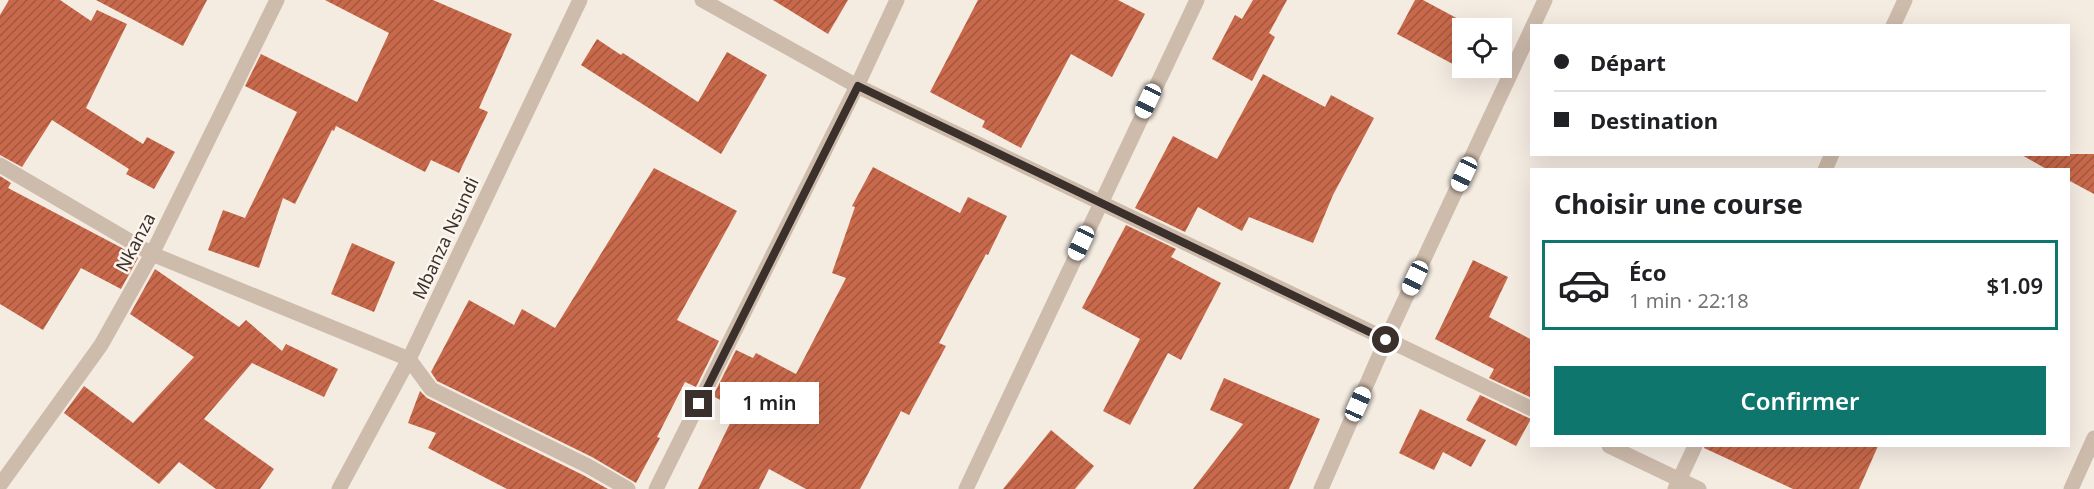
<!DOCTYPE html>
<html lang="fr">
<meta charset="utf-8">
<style>
:root{--surface:#fff;--page:#f6f6f6;--text:#202124;--muted:#757577;--line:#e0e0e0;--accent:#0f766e}
body{margin:0;font-family:"Noto Sans",sans-serif;background:var(--page);color:var(--text);height:100vh;display:flex;flex-direction:column;font-size:22px;white-space:nowrap}
*{box-sizing:border-box;margin:0}
p{font-size:20px;color:var(--muted)}
.icon{flex:none;width:33px;height:33px;fill:none;stroke:currentColor;stroke-width:2;stroke-linecap:round;stroke-linejoin:round}
.map{position:relative;flex:1;overflow:hidden}
.panel{position:absolute;left:1530px;top:168px;width:540px;height:279px;display:flex;flex-direction:column;background:var(--surface);border-radius:0px;box-shadow:0 6px 24px #0002}
.panel>*{flex:none}
.top-card{position:absolute;left:1530px;top:24px;width:540px;height:132px;border-radius:0px;box-shadow:0 6px 24px #0002;display:grid;align-content:center;height:132px;padding:0 24px;background:var(--surface)}
.fabs{position:absolute;left:1452px;top:18px;display:grid;gap:12px}
.fabs a{display:grid;place-items:center;width:60px;height:60px;border-radius:0px;background:var(--surface);box-shadow:0 6px 24px #0002;font-size:30px}
.end{position:absolute;width:27px;height:27px;margin:-14px;border:8px solid #3b302b;background:#fff;box-shadow:0 0 0 3px #fff}
.from{border-radius:50%}
.bubble{position:absolute;height:42px;border-radius:0px;background:var(--surface);box-shadow:0 6px 24px #0002;font-size:20px;font-weight:600;line-height:42px;text-align:center}
.car{position:absolute;width:18px;height:36px;margin:-18px -9px;border-radius:8px;box-shadow:0 0 4px 2px #0007;background:linear-gradient(#fff 24%,#345 0 40%,#fff 0 76%,#345 0 86%,#fff 0)}
.top-card b{display:flex;align-items:center;gap:21px;height:57px;font-size:22px}
.top-card b+b{border-top:2px solid var(--line)}
.top-card i{width:15px;height:15px;background:var(--text)}
ul{padding:0;list-style:none}
li{display:flex;align-items:center;gap:18px;height:90px;margin:0 12px 9px;padding:0 12px;border:3px solid transparent;border-radius:0px}
li div{flex:1}
li b{display:block;font-size:22px}
li em{font-style:normal;font-weight:600}
li.active{border-color:var(--accent)}
li>.icon{width:54px;height:54px;stroke-width:1.5}
h2{padding:0 24px;font-size:27px;line-height:72px}
.primary-button{display:flex;gap:12px;margin-top:auto;padding:12px 24px}
.primary-button a{flex:1;height:69px;border-radius:0px;background:var(--accent);color:#fff;font-size:24px;font-weight:600;line-height:69px;text-align:center}
.map>svg:first-child{display:block}
.building{fill:url(#building-hatch)}
.lines{fill:none;stroke-linecap:round;stroke-linejoin:round}
.minor{stroke:#cdbbac;stroke-width:15}
.route{stroke:#3b302b;stroke-width:8}
.labels{text-anchor:middle;dominant-baseline:central;stroke-width:5;stroke-linejoin:round;paint-order:stroke}
.street-label{font-size:18px;fill:#3b302b;stroke:#fbf5ee}
</style>
<div class="map">
<svg width="2094" height="489" viewBox="0 0 2094 489">
<defs>
<pattern id="building-hatch" width="6" height="6" patternUnits="userSpaceOnUse" patternTransform="scale(1.5)"><rect width="6" height="6" fill="#c8694b"/><path d="M-1 1l2-2M0 6l6-6M5 7l2-2" fill="none" stroke="#a4573f"/></pattern>
</defs>
<rect width="100%" height="100%" fill="#f4ebe1"/>
<!-- building -->
<g class="building">
<polygon points="9,0 60,0 91,21 97,10 127,24 86,108 143,144 147,137 175,152 154,189 126,174 129,169 52,120 22,167 0,155 0,15"/>
<polygon points="96,0 207,0 183,46"/>
<polygon points="325,0 433,0 512,34 479,108 488,112 459,173 431,160 425,172 336,126 334,131 332,130 295,204 283,198 259,268 208,250 223,210 245,218 297,112 245,86 261,54 357,102 389,33"/>
<polygon points="773,0 848,0 828,34"/>
<polygon points="978,0 1118,0 1145,14 1112,77 1071,54 1021,148 982,127 985,121 930,92"/>
<polygon points="1253,0 1287,0 1269,33 1275,37 1252,81 1212,59 1235,15 1242,19"/>
<polygon points="1415,0 1423,0 1462,21 1462,69 1397,34"/>
<polygon points="597,39 621,55 623,53 698,102 727,52 767,75 721,154 581,65"/>
<polygon points="1263,74 1325,107 1331,95 1374,118 1333,195 1313,243 1249,217 1242,231 1198,207 1185,232 1135,208 1173,136 1217,159"/>
<polygon points="2020,154 2094,154 2094,194 2068,180 2068,170 2048,170"/>
<polygon points="873,167 960,213 968,197 1007,216 988,255 986,254 939,343 946,346 909,415 901,411 860,489 806,489 769,469 759,489 698,489 737,409 713,396 736,350 753,358 756,353 796,374 846,278 832,273 855,207 852,206"/>
<polygon points="654,168 737,211 677,320 719,341 696,387 685,382 657,437 660,438 636,483 592,457 437,381 431,372 469,300 514,325 522,309 555,328"/>
<polygon points="0,176 11,183 8,188 122,248 138,258 121,289 81,268 43,330 0,304"/>
<polygon points="1126,225 1176,249 1171,257 1221,283 1181,360 1168,353 1130,425 1103,411 1140,339 1082,308"/>
<polygon points="352,243 395,262 374,312 331,294"/>
<polygon points="1473,260 1508,277 1489,317 1532,340 1532,398 1489,378 1494,369 1435,339"/>
<polygon points="155,269 239,327 246,320 282,351 286,344 338,369 324,397 252,363 204,419 274,469 260,489 216,489 179,462 159,484 64,413 84,386 133,423 194,357 130,314"/>
<polygon points="1224,378 1320,419 1289,489 1193,489 1243,424 1210,410"/>
<polygon points="420,391 427,398 583,475 608,489 507,489 428,448 436,433 408,423"/>
<polygon points="1480,395 1531,419 1516,446 1466,420"/>
<polygon points="1420,409 1486,440 1471,467 1443,452 1434,470 1399,453"/>
<polygon points="1051,430 1094,466 1075,489 1003,489"/>
<polygon points="1705,446 1878,446 1859,489 1793,489 1704,448"/>
</g>
<g class="lines">
<!-- minor -->
<g class="minor">
<polyline points="702,0 857,86 1532,409"/>
<polyline points="1533,26 1545,0"/>
<polyline points="1893,26 1905,0"/>
<polyline points="0,165 152,254 409,359 431,389 588,466 628,489"/>
<polyline points="1825,170 1832,154"/>
<polyline points="1609,446 1699,489"/>
<polyline points="0,485 101,345 152,254 277,0"/>
<polyline points="339,489 409,359 580,0"/>
<polyline points="656,489 857,86 897,0"/>
<polyline points="966,489 1197,0"/>
<polyline points="1321,489 1386,340 1532,28"/>
<polyline points="1675,489 1695,446"/>
<polyline points="2071,489 2094,438"/>
</g>
</g>
<g class="lines">
<!-- route -->
<polyline class="route" points="699,404 858,86 1386,340"/>
</g>
<g class="labels">
<!-- street labels -->
<g class="street-label">
<text transform="translate(445 238) rotate(-65)">Mbanza Nsundi</text>
<text transform="translate(135 242) rotate(-62)">Nkanza</text>
</g>
</g>
</svg>
<div class="fabs">
<a><svg class="icon" aria-label="locate" viewBox="0 0 24 24"><circle cx="12" cy="12" r="6"/><path d="M12 2v4M12 18v4M2 12h4M18 12h4"/></svg></a>
</div>
<i class="end from" style="left:1386px;top:340px"></i>
<i class="end" style="left:699px;top:404px"></i>
<div class="bubble" style="left:720px;top:382px;width:99px">1 min</div>
<i class="car" style="left:1148px;top:101px;rotate:205deg"></i>
<i class="car" style="left:1464px;top:174px;rotate:205deg"></i>
<i class="car" style="left:1081px;top:243px;rotate:205deg"></i>
<i class="car" style="left:1415px;top:278px;rotate:205deg"></i>
<i class="car" style="left:1358px;top:404px;rotate:24deg"></i>
<div class="top-card">
<b><i class="from"></i>Départ</b>
<b><i></i>Destination</b>
</div>
<section class="panel">
<h2>Choisir une course</h2>
<ul>
<li class="active"><svg class="icon" aria-label="car" viewBox="0 0 24 24"><path d="M5 17H2v-5l4-1 3-4h7l3 4 3 1v5h-3M9 17h6M6 11h13"/><circle cx="7" cy="17" r="2"/><circle cx="17" cy="17" r="2"/></svg><div><b>Éco</b><p>1 min · 22:18</p></div><em>$1.09</em></li>
</ul>
<div class="primary-button"><a>Confirmer</a></div>
</section>
</div>
